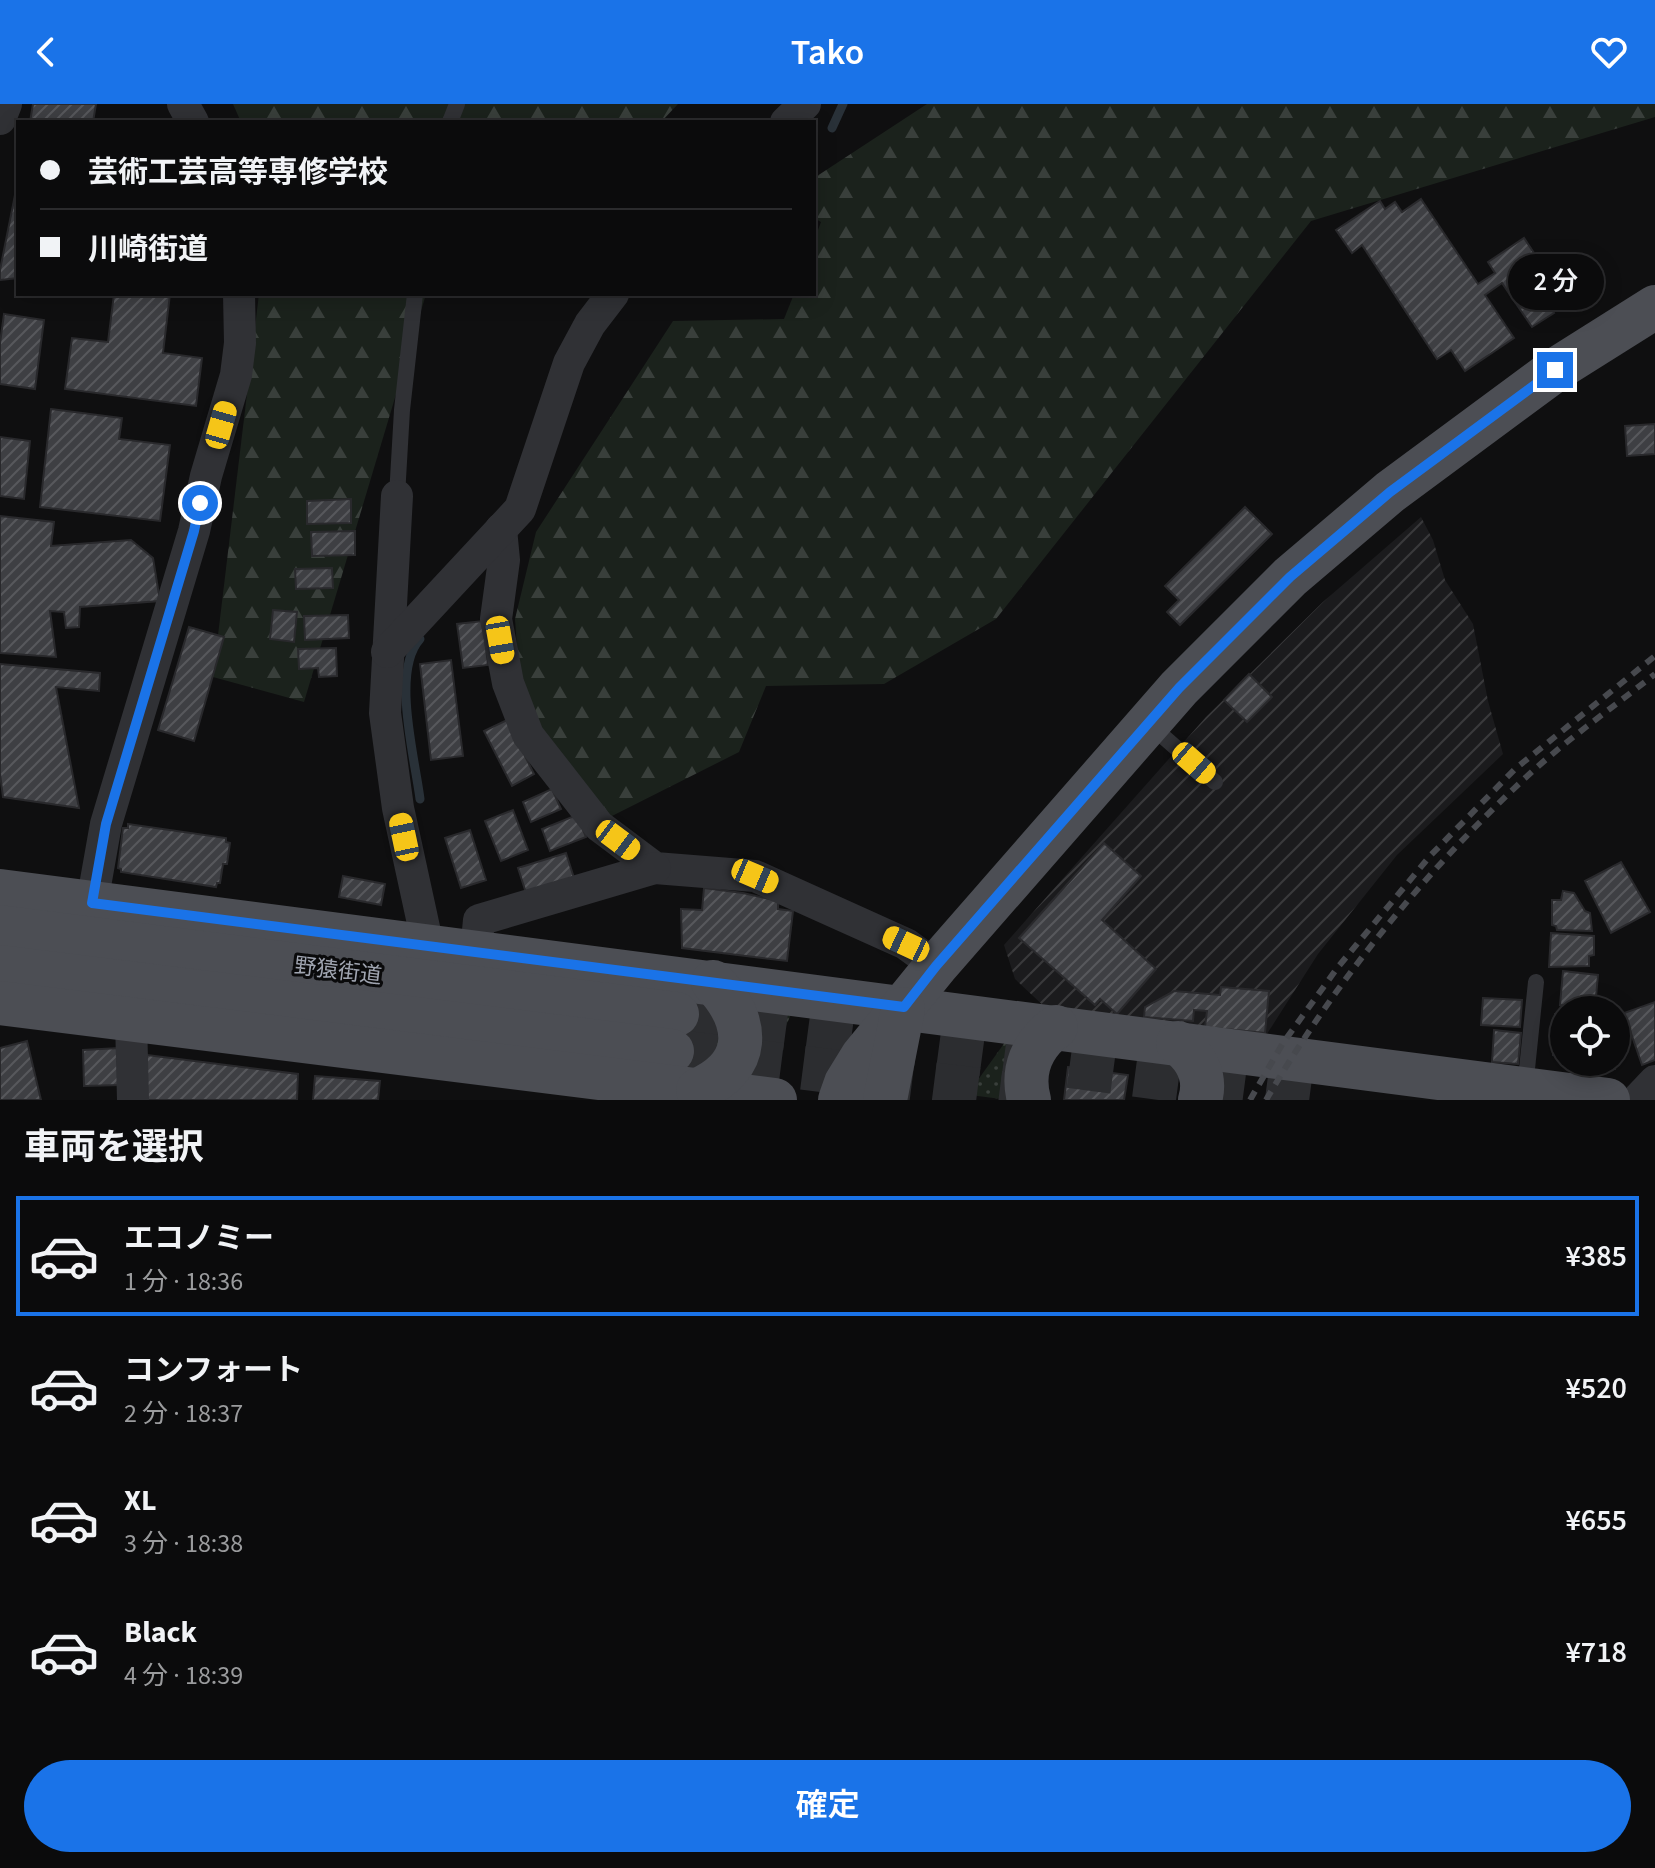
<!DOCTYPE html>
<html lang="ja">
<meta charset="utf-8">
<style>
:root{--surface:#0b0b0c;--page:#141415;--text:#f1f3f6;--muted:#9a9b9d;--line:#2b2b2d;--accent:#1a73e8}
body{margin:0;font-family:"Source Sans 3","Noto Sans JP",sans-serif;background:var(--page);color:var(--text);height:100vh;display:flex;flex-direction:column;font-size:30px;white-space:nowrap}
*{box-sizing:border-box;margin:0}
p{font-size:26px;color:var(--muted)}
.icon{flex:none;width:44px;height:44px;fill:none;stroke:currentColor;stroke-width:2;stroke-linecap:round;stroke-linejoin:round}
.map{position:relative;height:996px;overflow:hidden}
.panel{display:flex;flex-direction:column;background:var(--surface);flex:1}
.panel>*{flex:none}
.banner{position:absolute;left:16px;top:16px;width:800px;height:176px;border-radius:0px;box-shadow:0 4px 20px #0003,0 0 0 2px var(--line);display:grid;align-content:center;height:176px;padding:0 24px;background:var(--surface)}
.buttons{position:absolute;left:1550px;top:892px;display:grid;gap:16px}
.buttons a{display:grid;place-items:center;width:80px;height:80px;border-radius:50%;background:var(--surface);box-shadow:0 4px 20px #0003,0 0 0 2px var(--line);font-size:40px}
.end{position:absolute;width:36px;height:36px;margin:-18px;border:10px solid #1a73e8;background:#fff;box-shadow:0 0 0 4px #fff}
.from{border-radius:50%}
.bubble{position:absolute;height:56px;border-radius:28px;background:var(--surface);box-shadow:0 4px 20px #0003,0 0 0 2px var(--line);font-size:26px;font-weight:600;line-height:56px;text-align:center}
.car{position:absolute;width:24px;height:48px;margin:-24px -12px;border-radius:10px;box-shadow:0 0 6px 2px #0007;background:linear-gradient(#f5c518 24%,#345 0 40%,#f5c518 0 76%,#345 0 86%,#f5c518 0)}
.banner b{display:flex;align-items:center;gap:28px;height:76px;font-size:30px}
.banner b+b{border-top:2px solid var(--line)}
.banner i{width:20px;height:20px;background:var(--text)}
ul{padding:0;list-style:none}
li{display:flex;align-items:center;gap:24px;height:120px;margin:0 16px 12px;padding:0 8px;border:4px solid transparent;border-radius:0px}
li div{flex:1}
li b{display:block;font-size:30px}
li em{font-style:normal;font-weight:600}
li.on{border-color:var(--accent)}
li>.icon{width:72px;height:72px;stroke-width:1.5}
h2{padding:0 24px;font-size:36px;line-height:96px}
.cta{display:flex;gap:16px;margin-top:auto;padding:16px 24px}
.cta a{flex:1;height:92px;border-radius:48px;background:var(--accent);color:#fff;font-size:32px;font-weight:600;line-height:92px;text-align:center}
header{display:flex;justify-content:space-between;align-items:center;height:104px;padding:0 24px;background:var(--accent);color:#fff;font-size:36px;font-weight:600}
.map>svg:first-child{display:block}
.industrial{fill:url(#industrial-furrows)}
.grass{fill:url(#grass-dots)}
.forest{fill:url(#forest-firs)}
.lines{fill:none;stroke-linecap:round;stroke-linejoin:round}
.stream{stroke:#293138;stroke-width:9}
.building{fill:url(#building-hatch);stroke:#29292c;stroke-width:2}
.primary-tunnel{stroke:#2c2d30;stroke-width:44;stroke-dasharray:44 22;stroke-linecap:butt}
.service{stroke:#303135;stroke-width:16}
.minor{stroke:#303135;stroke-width:32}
.primary{stroke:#4c4e54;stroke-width:44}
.rail{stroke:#47494e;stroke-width:6;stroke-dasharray:10 8;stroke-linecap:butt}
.route{stroke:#1a73e8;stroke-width:10}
.labels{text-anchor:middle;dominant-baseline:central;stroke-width:6;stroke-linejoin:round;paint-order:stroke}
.street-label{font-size:22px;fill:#a0a5b1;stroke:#0a0a0b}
</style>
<header><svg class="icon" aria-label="back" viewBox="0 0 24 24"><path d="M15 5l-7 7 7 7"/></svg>Tako<svg class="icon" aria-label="heart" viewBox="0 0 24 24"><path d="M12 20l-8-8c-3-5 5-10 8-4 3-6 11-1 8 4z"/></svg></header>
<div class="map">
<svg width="1655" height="996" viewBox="0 0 1655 996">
<defs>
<pattern id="industrial-furrows" width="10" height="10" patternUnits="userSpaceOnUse" patternTransform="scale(2)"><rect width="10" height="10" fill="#1b1b1d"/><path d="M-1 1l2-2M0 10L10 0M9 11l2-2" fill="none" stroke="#39393b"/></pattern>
<pattern id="grass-dots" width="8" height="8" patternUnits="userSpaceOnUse" patternTransform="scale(2)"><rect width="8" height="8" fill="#1b221c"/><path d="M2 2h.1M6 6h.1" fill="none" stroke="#393f3b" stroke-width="1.8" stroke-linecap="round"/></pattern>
<pattern id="forest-firs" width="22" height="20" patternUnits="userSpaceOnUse" patternTransform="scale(2)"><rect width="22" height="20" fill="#1b221c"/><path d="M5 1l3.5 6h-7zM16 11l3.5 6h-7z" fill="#393f3b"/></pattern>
<pattern id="building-hatch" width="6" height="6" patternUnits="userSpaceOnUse" patternTransform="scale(2)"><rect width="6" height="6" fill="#3e3f43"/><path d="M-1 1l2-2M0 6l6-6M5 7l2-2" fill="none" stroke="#57585c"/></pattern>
</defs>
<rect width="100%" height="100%" fill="#0f0f10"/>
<!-- industrial -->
<polygon class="industrial" points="1421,413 1433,436 1445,476 1473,520 1488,597 1503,650 1397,751 1318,850 1265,933 1048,906 1015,875 1004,841 1206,613 1323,498"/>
<!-- grass -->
<g class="grass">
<polygon points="682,892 706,897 726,933 700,967 672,964"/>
<polygon points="750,902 793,906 761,977 744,974"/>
<polygon points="1008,934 1014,935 1009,996 970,991 970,987"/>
<path d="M 962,935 L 980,935 L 954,971 C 952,958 951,945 962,935 Z"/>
</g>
<!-- forest -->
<g class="forest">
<polygon points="233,0 678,0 661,18 241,18"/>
<polygon points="927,0 1655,0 1655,13 1311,117 996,515 884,580 766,582 739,648 606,715 557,656 520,588 515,515 536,428 673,217 784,215 794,190 814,190 814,137 821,118 814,114 814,74"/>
<polygon points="259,190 426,190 304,598 213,573"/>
</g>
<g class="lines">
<!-- stream -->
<g class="stream">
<polyline points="832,24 843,0"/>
<path d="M 420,535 C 391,567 415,654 420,695"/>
</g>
</g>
<!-- building -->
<g class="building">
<polygon points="33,0 96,0 93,18 30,18"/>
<polygon points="18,76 18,174 0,176 0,166"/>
<polygon points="1421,95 1478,180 1495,169 1488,158 1524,134 1538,155 1533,158 1542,171 1533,177 1554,209 1532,223 1502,179 1485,191 1514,234 1465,267 1451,246 1437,255 1362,141 1352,149 1336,126 1380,97 1385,105 1395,98 1402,108"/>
<polygon points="114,190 170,190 163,249 202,254 196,302 65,285 72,234 108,238"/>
<polygon points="4,210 44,216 35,285 0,280 0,239"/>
<polygon points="51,305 122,314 119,335 170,341 160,417 40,403"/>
<polygon points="1655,320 1655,350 1627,352 1625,322"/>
<polygon points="0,333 30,337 24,395 0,392"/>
<polygon points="351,395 351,419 307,420 307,397"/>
<polygon points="1245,403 1272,430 1180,521 1167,508 1179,496 1165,482"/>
<polygon points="0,412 54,418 51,442 131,436 153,454 160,497 80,503 79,523 66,524 64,508 50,507 56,553 0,549"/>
<polygon points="355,427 355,451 312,452 311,428"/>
<polygon points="332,464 333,484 296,485 295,465"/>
<polygon points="273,506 297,508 294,538 270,535"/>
<polygon points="348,511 349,534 305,536 304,512"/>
<polygon points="483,517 488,561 463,564 457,520"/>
<polygon points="189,523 224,533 194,637 158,626"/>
<polygon points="336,544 337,572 319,573 318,564 299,565 298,545"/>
<polygon points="451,556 463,652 431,656 420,560"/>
<polygon points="0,560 100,569 99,587 56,583 79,704 3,693 0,670"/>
<polygon points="1249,570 1272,593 1247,618 1224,596"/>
<polygon points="507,616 534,670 512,682 484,627"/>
<polygon points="552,685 561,705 531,718 523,698"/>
<polygon points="513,706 528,746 501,757 485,717"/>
<polygon points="577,711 586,733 550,747 542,725"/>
<polygon points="128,720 226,734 226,738 230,739 227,760 223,760 220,779 217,779 216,783 121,768 121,765 118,764 123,724 128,724"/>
<polygon points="470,726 486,776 461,784 445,734"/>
<polygon points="1104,739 1141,772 1102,816 1156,865 1117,910 1100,895 1095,901 1019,834"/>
<polygon points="566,749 575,777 527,792 518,764"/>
<polygon points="1621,758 1650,808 1611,829 1585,777"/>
<polygon points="343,772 385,780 381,801 339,793"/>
<polygon points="704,784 743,789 778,797 778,805 793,807 787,857 682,844 681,805 702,806"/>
<polygon points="1563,787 1574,789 1585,807 1590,809 1592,827 1557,826 1556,822 1552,821 1552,796 1561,796"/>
<polygon points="1551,829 1594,832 1594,851 1589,852 1589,862 1549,863"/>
<polygon points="1563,867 1598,871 1595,904 1560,901"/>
<polygon points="1221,883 1269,887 1265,929 1205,923 1207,907 1194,906 1193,917 1144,913 1145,903 1174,887 1220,891"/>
<polygon points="1483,894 1522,896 1520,923 1481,921"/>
<polygon points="1655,898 1655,956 1642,961 1624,909"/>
<polygon points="1555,910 1564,911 1564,952 1553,951"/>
<polygon points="1494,926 1521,929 1518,960 1492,958"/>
<polygon points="27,937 41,996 0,996 0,944"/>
<polygon points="119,944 120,981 84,982 83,946"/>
<polygon points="147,951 298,970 297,996 147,996"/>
<polygon points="1589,958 1616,958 1615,965 1589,963"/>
<polygon points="1068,963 1128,971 1124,996 1064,996"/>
<polygon points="315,972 380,977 378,996 313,996"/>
</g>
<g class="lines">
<!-- primary-tunnel -->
<g class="primary-tunnel">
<polyline points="677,910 1326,996"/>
<polyline points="672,947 1058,996"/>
</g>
<!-- service -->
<g class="service">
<polyline points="450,18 457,0"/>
<polyline points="397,392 402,306 415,190"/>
<polyline points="1149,620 1215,678"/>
<polyline points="1525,984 1536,878"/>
</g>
<!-- minor -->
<g class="minor">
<polyline points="183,0 193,18"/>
<polyline points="0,15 6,0"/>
<polyline points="786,18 805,0"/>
<polyline points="397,392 385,609 398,704 428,842"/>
<polyline points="501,425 504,456 496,515 508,579 528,631 599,722 655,764 755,772 906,840 936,862"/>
<polyline points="387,548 520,405 569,259 590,220 613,190"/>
<polyline points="92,799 106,720 194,427 206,372 236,271 240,239 239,190"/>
<polyline points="476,848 479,816 655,764"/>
<polyline points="131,916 133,996"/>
<polyline points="1637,996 1655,977"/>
</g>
<!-- primary -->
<g class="primary">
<polyline points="0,787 1608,996"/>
<polyline points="0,823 677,910"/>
<polyline points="0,863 672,947"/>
<polyline points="0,899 775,996"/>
<path d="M 1178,939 C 1196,953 1207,973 1200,996"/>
<path d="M 698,986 C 752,962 751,919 713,878"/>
<polyline points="840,996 846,979 862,953 936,862 1179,584 1290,473 1390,388 1555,266 1655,203"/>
<polyline points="885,996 903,905"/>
<path d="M 1029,996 C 1021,966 1032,941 1056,923"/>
</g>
<!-- rail -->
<g class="rail">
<polyline points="1250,996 1283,939 1338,863 1430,752 1515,665 1655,552"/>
<path d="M 1266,996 C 1335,878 1422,771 1522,677 C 1563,638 1611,605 1655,570"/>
</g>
</g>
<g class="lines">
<!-- route -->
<polyline class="route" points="200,399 194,427 106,720 92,799 904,903 936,862 1179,584 1290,473 1390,388 1555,266"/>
</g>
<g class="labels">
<!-- street labels -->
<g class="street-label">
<text transform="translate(338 867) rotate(7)">野猿街道</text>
</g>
</g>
</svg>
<div class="buttons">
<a><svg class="icon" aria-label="locate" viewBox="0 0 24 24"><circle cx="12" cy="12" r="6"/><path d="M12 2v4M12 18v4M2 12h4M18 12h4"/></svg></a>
</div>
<i class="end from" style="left:200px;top:399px"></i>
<i class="end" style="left:1555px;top:266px"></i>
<div class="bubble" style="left:1508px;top:150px;width:96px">2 分</div>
<i class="car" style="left:221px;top:321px;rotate:16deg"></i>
<i class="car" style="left:500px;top:536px;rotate:170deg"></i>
<i class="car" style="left:1194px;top:659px;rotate:131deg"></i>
<i class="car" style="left:404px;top:733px;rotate:348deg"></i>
<i class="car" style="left:618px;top:736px;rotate:127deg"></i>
<i class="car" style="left:755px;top:772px;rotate:113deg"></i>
<i class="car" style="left:906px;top:840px;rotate:295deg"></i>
<div class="banner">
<b><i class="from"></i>芸術工芸高等専修学校</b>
<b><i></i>川崎街道</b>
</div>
</div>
<section class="panel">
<h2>車両を選択</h2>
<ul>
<li class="on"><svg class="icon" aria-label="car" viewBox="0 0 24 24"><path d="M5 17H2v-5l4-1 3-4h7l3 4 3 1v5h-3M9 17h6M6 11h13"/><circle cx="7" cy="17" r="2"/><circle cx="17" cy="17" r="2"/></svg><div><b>エコノミー</b><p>1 分 · 18:36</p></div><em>¥385</em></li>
<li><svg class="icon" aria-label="car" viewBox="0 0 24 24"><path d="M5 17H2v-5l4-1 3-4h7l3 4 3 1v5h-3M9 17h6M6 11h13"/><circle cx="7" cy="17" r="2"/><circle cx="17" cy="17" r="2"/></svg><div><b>コンフォート</b><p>2 分 · 18:37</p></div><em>¥520</em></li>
<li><svg class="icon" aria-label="car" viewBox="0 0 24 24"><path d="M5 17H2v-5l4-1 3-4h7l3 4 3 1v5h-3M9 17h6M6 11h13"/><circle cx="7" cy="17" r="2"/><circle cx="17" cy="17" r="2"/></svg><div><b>XL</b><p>3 分 · 18:38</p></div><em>¥655</em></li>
<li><svg class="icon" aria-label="car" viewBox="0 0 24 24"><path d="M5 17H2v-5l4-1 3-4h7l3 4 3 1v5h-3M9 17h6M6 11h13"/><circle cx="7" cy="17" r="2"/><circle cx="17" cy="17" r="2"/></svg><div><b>Black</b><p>4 分 · 18:39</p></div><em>¥718</em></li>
</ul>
<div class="cta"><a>確定</a></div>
</section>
